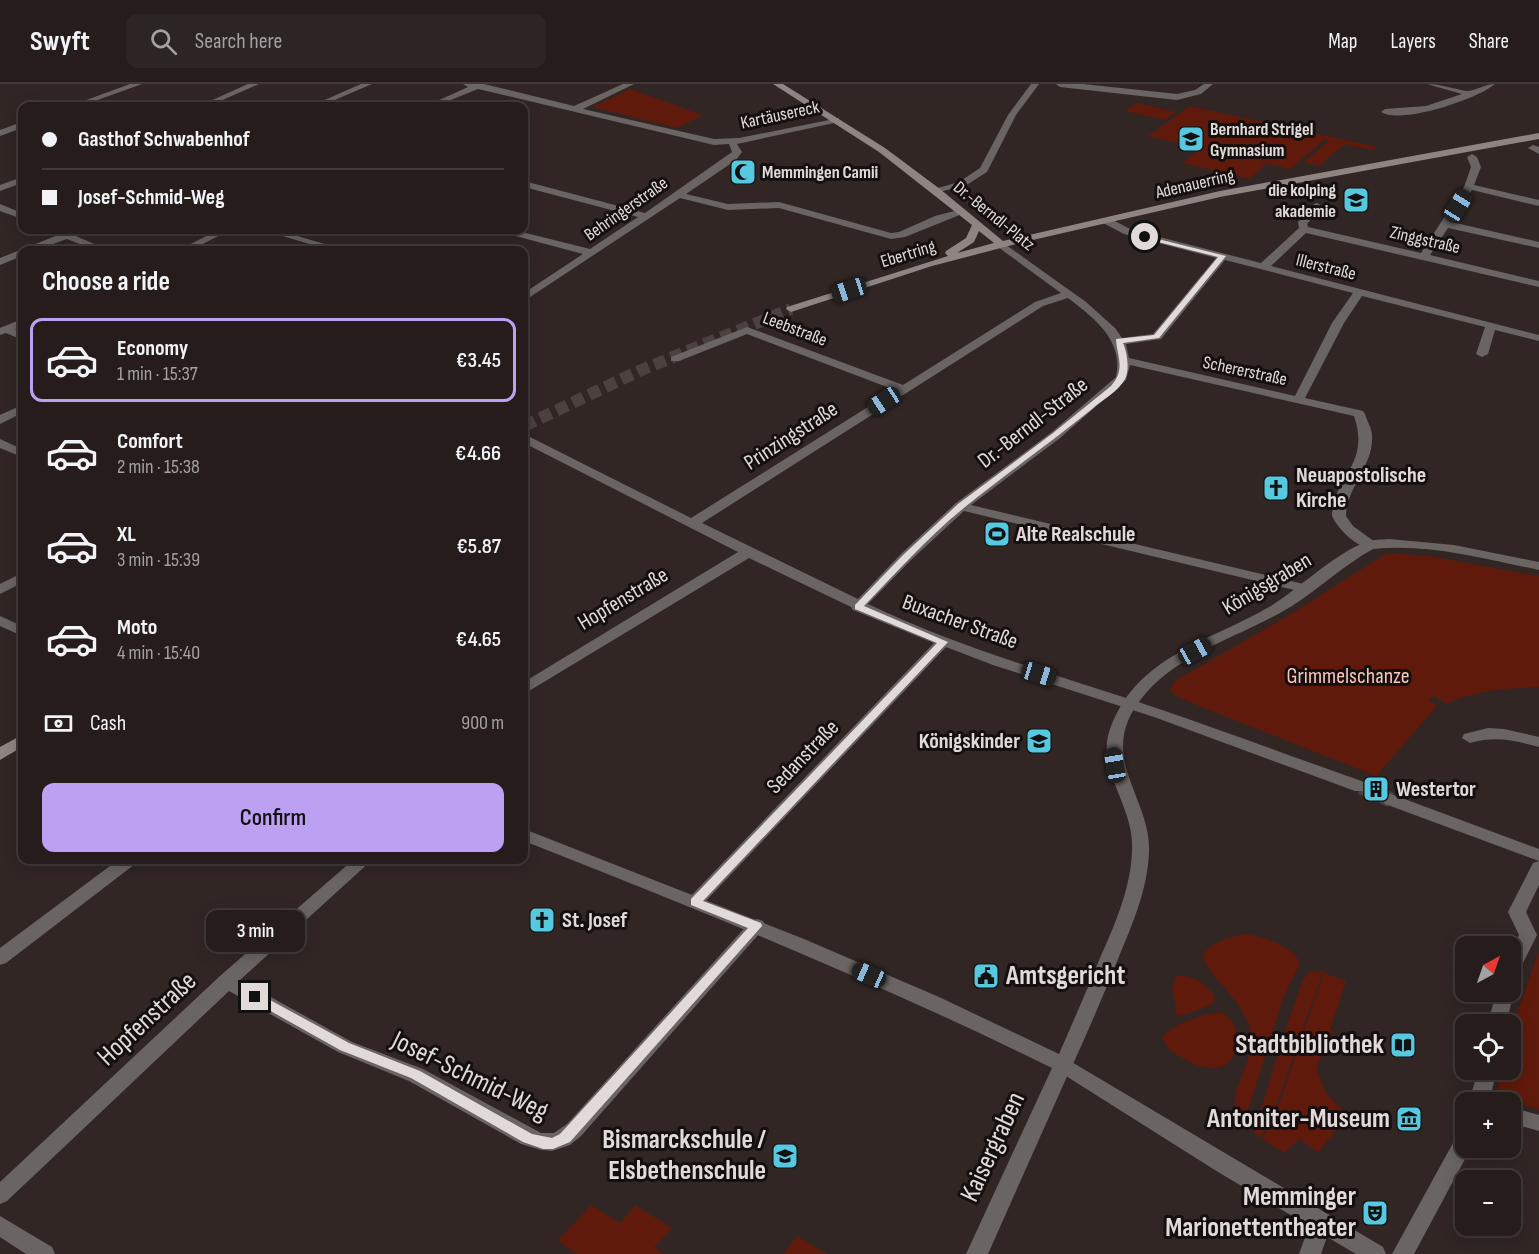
<!DOCTYPE html>
<meta charset="utf-8">
<style>
:root{--surface:#251c1b;--page:#2d2524;--text:#f1f3f6;--muted:#a3a1a3;--line:#423a3a;--accent:#bca0f2}
body{margin:0;font-family:"Sofia Sans Condensed",sans-serif;background:var(--page);color:var(--text);height:100vh;display:flex;flex-direction:column;font-size:22px;white-space:nowrap}
*{box-sizing:border-box;margin:0}
p{font-size:20px;color:var(--muted)}
.icon{flex:none;width:33px;height:33px;fill:none;stroke:currentColor;stroke-width:2;stroke-linecap:round;stroke-linejoin:round}
.map{position:relative;flex:1;overflow:hidden}
.drawer{position:absolute;left:18px;top:162px;width:510px;height:618px;display:flex;flex-direction:column;background:var(--surface);border-radius:12px;box-shadow:0 3px 15px #0003,0 0 0 2px var(--line)}
.drawer>*{flex:none}
.guide{position:absolute;left:18px;top:18px;width:510px;height:132px;border-radius:12px;box-shadow:0 3px 15px #0003,0 0 0 2px var(--line);display:grid;align-content:center;height:132px;padding:0 24px;background:var(--surface)}
.needle{width:39px;rotate:40deg}
.fabs{position:absolute;left:1455px;top:852px;display:grid;gap:12px}
.fabs a{display:grid;place-items:center;width:66px;height:66px;border-radius:12px;background:var(--surface);box-shadow:0 3px 15px #0003,0 0 0 2px var(--line);font-size:30px}
.end{position:absolute;width:27px;height:27px;margin:-14px;border:8px solid #e2dad9;background:#111;box-shadow:0 0 0 3px #111}
.from{border-radius:50%}
.bubble{position:absolute;height:42px;border-radius:12px;background:var(--surface);box-shadow:0 3px 15px #0003,0 0 0 2px var(--line);font-size:20px;font-weight:600;line-height:42px;text-align:center}
.car{position:absolute;width:18px;height:36px;margin:-18px -9px;border-radius:8px;box-shadow:0 0 4px 2px #0007;background:linear-gradient(#222 24%,#8ab4d8 0 40%,#222 0 76%,#8ab4d8 0 86%,#222 0)}
.guide b{display:flex;align-items:center;gap:21px;height:57px;font-size:22px}
.guide b+b{border-top:2px solid var(--line)}
.guide i{width:15px;height:15px;background:var(--text)}
ul{padding:0;list-style:none}
li{display:flex;align-items:center;gap:18px;height:84px;margin:0 12px 9px;padding:0 12px;border:3px solid transparent;border-radius:12px}
li div{flex:1}
li b{display:block;font-size:22px}
li em{font-style:normal;font-weight:600}
li.active{border-color:var(--accent)}
li>.icon{width:54px;height:54px;stroke-width:1.5}
h2{padding:0 24px;font-size:27px;line-height:72px}
.pay{display:flex;align-items:center;gap:15px;height:66px;padding:0 24px;font-size:22px}
.pay p{margin-inline-start:auto}
.action{display:flex;gap:12px;margin-top:auto;padding:12px 24px}
.action a{flex:1;height:69px;border-radius:12px;background:var(--accent);color:#111;font-size:24px;font-weight:600;line-height:69px;text-align:center}
header{display:flex;align-items:center;gap:36px;box-sizing:border-box;height:84px;padding:0 30px;background:var(--surface);border-bottom:2px solid var(--line)}
header strong{font-size:28px}
nav{display:flex;gap:33px;margin-inline-start:auto;font-size:21px}
.search{width:420px;height:54px;background:var(--page);display:flex;align-items:center;gap:15px;box-sizing:border-box;padding:0 21px;border-radius:12px;color:var(--muted);font-size:22px}
.map>svg:first-child{display:block}
.green{fill:#601a0b}
.lines{fill:none;stroke-linecap:round;stroke-linejoin:round}
.minor-tunnel{stroke:#4c413f;stroke-width:15;stroke-dasharray:15 8;stroke-linecap:butt}
.secondary-tunnel{stroke:#4c413f;stroke-width:12;stroke-dasharray:12 6;stroke-linecap:butt}
.minor{fill:#6a6463;fill-rule:evenodd}
.tertiary{fill:#6a6463;fill-rule:evenodd}
.secondary{fill:#8e8583;fill-rule:evenodd}
.route{fill:#e2dad9}
.labels{text-anchor:middle;dominant-baseline:central;stroke-width:6;stroke-linejoin:round;paint-order:stroke}
.far-street-label{font-size:18px;fill:#e2dad9;stroke:#15100f}
.far-poi-label{font-size:18px;font-weight:bold;fill:#e2dad9;stroke:#15100f;text-anchor:start}
.street-label{font-size:22px;fill:#e2dad9;stroke:#15100f}
.poi-label{font-size:22px;font-weight:bold;fill:#e2dad9;stroke:#15100f;text-anchor:start}
.park-label{font-size:22px;fill:#fbc6ba;stroke:#15100f}
.near-poi-label{font-size:27px;font-weight:bold;fill:#e2dad9;stroke:#15100f;text-anchor:end}
.near-street-label{font-size:27px;fill:#e2dad9;stroke:#15100f}
</style>
<header>
<strong>Swyft</strong>
<div class="search"><svg class="icon" aria-label="search" viewBox="0 0 24 24"><circle cx="10" cy="10" r="6"/><path d="M15 15l6 6"/></svg>Search here</div>
<nav><a>Map</a><a>Layers</a><a>Share</a></nav>
</header>
<div class="map">
<svg width="1539" height="1170" viewBox="0 0 1539 1170">
<rect width="100%" height="100%" fill="#312624"/>
<!-- green -->
<g class="green">
<polygon points="630,5 703,31 677,44 593,23"/>
<polygon points="1137,19 1176,28 1165,36 1125,27"/>
<polygon points="1190,22 1377,63 1373,66 1344,60 1319,82 1304,78 1329,57 1325,55 1290,85 1257,77 1266,80 1249,95 1182,79 1200,64 1148,52"/>
<path d="M 1387,469 L 1429,472 L 1539,492 L 1539,603 C 1508,604 1474,607 1446,620 L 1434,612 L 1428,615 L 1437,622 L 1376,692 L 1194,620 L 1173,610 L 1170,605 L 1175,597 L 1294,528 Z"/>
<path d="M 1247,850 C 1263,853 1294,862 1300,879 L 1284,912 L 1243,1042 L 1235,1040 C 1235,1030 1234,1019 1236,1008 C 1242,987 1255,968 1250,945 C 1242,914 1209,895 1203,871 C 1210,858 1233,851 1247,850 Z"/>
<polygon points="1539,867 1539,1025 1496,1014 1501,986 1510,986 1511,945"/>
<polygon points="1314,887 1323,888 1271,1037 1260,1054 1254,1048 1283,953 1302,898 1308,889"/>
<polygon points="1324,889 1346,897 1330,945 1333,947 1316,984 1326,1009 1348,1032 1318,1068 1299,1055 1284,1069 1262,1055 1273,1037"/>
<path d="M 1180,892 C 1196,892 1205,900 1215,912 L 1213,920 L 1181,932 L 1176,930 L 1175,916 L 1172,906 L 1175,893 Z"/>
<path d="M 1218,928 C 1249,932 1245,1009 1186,976 C 1176,971 1167,965 1162,954 C 1172,940 1201,931 1218,928 Z"/>
<polygon points="591,1121 620,1139 635,1121 672,1144 654,1163 664,1170 577,1170 558,1157"/>
<polygon points="797,1152 827,1170 783,1170"/>
</g>
<g class="lines">
<!-- minor-tunnel -->
<polyline class="minor-tunnel" points="1361,703 1391,716"/>
<!-- secondary-tunnel -->
<polyline class="secondary-tunnel" points="524,342 639,287 791,225"/>
<!-- minor -->
<g class="minor">
<polygon points="130,0 142,0 81,22 70,22"/>
<polygon points="248,0 259,0 209,22 199,22"/>
<polygon points="361,0 372,0 321,22 311,22"/>
<polygon points="463,0 484,0 574,22 623,0 634,0 583,25 714,55 739,54 839,34 839,38 737,60 742,68 736,76 686,110 728,120 779,118 891,149 899,148 935,132 962,125 967,128 905,153 891,155 779,124 728,126 680,114 524,217 524,209 583,170 500,148 499,146 514,146 590,165 638,133 524,103 524,97 645,129 732,68 729,60 714,61 478,5 436,22 426,22 468,3"/>
<polygon points="1031,0 1039,0 1016,31 987,88 965,102 934,109 934,105 959,98 980,84 1008,31"/>
<polygon points="1056,0 1083,0 1177,10 1195,6 1204,0 1213,0 1201,10 1177,16 1060,3"/>
<path d="M 1427,0 C 1441,0 1453,5 1467,7 C 1475,7 1485,0 1495,0 C 1478,15 1400,41 1381,28 L 1385,25 L 1426,22 L 1462,10 Z"/>
<polygon points="22,38 22,44 0,52 0,46"/>
<polygon points="1533,61 1539,63 1539,70 1528,64"/>
<path d="M 1472,70 L 1477,73 L 1481,83 L 1474,101 L 1539,116 L 1539,122 L 1472,106 L 1451,138 L 1539,158 L 1539,164 L 1448,144 L 1430,171 L 1539,197 L 1539,203 L 1306,149 L 1271,182 L 1539,251 L 1539,257 L 1495,246 L 1488,270 L 1482,273 L 1476,270 L 1485,243 L 1362,212 L 1344,239 L 1305,314 L 1363,327 L 1365,330 C 1367,337 1372,345 1372,352 C 1374,381 1346,404 1346,432 L 1353,442 L 1375,458 L 1377,461 L 1375,464 C 1359,467 1338,445 1332,432 C 1333,392 1371,381 1354,332 L 1130,281 L 1126,296 L 1060,354 L 971,421 L 1312,502 L 1314,505 L 1312,508 L 1307,509 L 964,427 L 911,476 L 868,520 C 964,566 1065,593 1165,627 C 1232,650 1299,675 1367,699 L 1369,703 L 1367,707 L 1355,707 L 1154,633 L 993,581 L 946,563 L 701,822 L 695,824 L 689,822 L 686,818 L 689,814 L 934,559 L 853,526 L 851,523 L 749,474 L 529,607 L 524,609 L 524,598 L 738,468 L 524,359 L 524,350 L 691,434 L 895,306 L 747,250 L 679,277 L 671,277 L 671,273 L 747,243 L 903,301 L 1035,218 L 1061,209 L 998,163 L 997,161 L 1002,158 L 1086,218 L 1115,244 L 1122,254 L 1153,250 L 1216,174 L 1124,150 L 1103,139 L 1103,135 L 1111,135 L 1132,146 L 1261,179 L 1299,144 L 1298,138 L 1314,120 L 1317,119 L 1322,122 L 1307,140 L 1308,143 L 1421,169 L 1464,103 L 1471,83 L 1467,73 ZM 1225,176 L 1353,209 L 1332,239 L 1295,312 L 1129,274 L 1126,260 L 1161,255 ZM 1068,214 C 1094,234 1124,256 1116,293 L 1052,348 L 956,419 L 901,470 L 858,515 L 702,439 L 1043,222 Z"/>
<polygon points="22,93 22,99 0,107 0,101"/>
<polygon points="0,120 22,129 22,135 0,127"/>
<polygon points="49,146 62,146 108,166 95,166 67,155 36,166 22,166 22,172 0,181 0,174 58,151"/>
<polygon points="218,146 230,146 191,166 179,166"/>
<polygon points="262,146 277,146 345,166 330,166"/>
<polygon points="22,235 22,242 15,245 22,249 22,256 6,249 0,251 0,244"/>
<polygon points="22,321 22,329 0,340 0,331"/>
<polygon points="0,355 22,365 22,373 0,364"/>
<polygon points="22,489 22,499 0,510 0,500"/>
<path d="M 1488,644 L 1504,645 L 1539,653 L 1539,663 C 1512,656 1497,652 1470,659 L 1462,654 L 1464,650 Z"/>
<polygon points="1391,710 1539,765 1539,801 1526,828 1537,851 1516,893 1510,895 1510,868 1519,851 1508,828 1533,779 1539,777 1385,720 1383,716 1385,712"/>
<polygon points="118,776 138,776 135,780 6,879 0,881 0,864"/>
<polygon points="353,776 372,776 240,896 352,958 423,985 541,1049 554,1049 567,1040 751,837 757,835 763,837 766,842 581,1052 570,1061 552,1067 541,1066 521,1060 409,997 338,968 229,907 7,1117 0,1120 0,1098 220,892"/>
<polygon points="1510,903 1514,908 1506,940 1488,940 1496,908 1510,908"/>
<polygon points="1065,974 1383,1163 1386,1170 1356,1170 1327,1153 1321,1170 1299,1170 1309,1142 1218,1088 1058,987 1055,982 1058,977"/>
<polygon points="1478,986 1497,986 1489,1018 1469,1018"/>
<polygon points="1510,1023 1539,1031 1539,1047 1510,1039"/>
<polygon points="1466,1046 1466,1064 1471,1064 1414,1170 1392,1170 1459,1048"/>
<polygon points="0,1132 52,1163 55,1170 26,1170 0,1153"/>
</g>
<!-- tertiary -->
<g class="tertiary">
<path d="M 1389,455 L 1454,461 L 1539,478 L 1539,486 C 1485,475 1429,459 1373,465 C 1344,481 1320,504 1292,522 C 1237,556 1157,573 1128,637 C 1109,682 1151,722 1149,767 C 1148,805 1132,841 1118,875 C 1104,910 1089,945 1073,980 L 1075,982 L 1069,988 L 988,1170 L 966,1170 L 1052,984 C 880,899 702,827 524,757 L 524,745 L 804,855 L 939,913 L 1059,970 C 1073,938 1087,906 1100,874 C 1115,840 1131,804 1132,766 C 1134,731 1111,704 1107,670 C 1105,655 1111,640 1118,627 C 1149,569 1216,554 1269,523 C 1298,506 1337,467 1367,458 C 1373,455 1382,456 1389,455 Z"/>
<polygon points="0,532 22,542 22,552 0,542"/>
</g>
<!-- secondary -->
<g class="secondary">
<path d="M 773,0 L 783,0 L 885,64 L 940,105 L 1003,157 L 1220,107 L 1539,49 L 1539,55 L 1220,113 L 1024,158 L 932,182 L 791,228 L 786,225 L 787,223 L 948,172 L 945,169 L 946,167 L 966,154 L 972,141 L 879,68 ZM 979,147 L 994,159 L 957,169 L 974,158 Z"/>
<polygon points="22,651 22,663 0,676 0,663"/>
</g>
</g>
<!-- route -->
<path class="route" d="M 1142,151 L 1226,172 L 1159,254 L 1123,259 C 1127,268 1130,286 1125,295 C 1119,307 1102,316 1092,325 C 1050,359 1007,389 965,423 C 929,452 897,488 864,522 L 948,558 L 703,817 L 761,839 L 762,842 L 570,1058 L 553,1065 L 543,1065 L 523,1058 L 411,994 L 340,966 L 251,916 L 251,910 L 259,910 L 349,959 L 420,987 L 532,1050 L 552,1054 L 560,1050 L 748,844 L 691,821 L 691,815 L 937,559 L 855,525 L 855,521 L 903,471 L 958,420 L 1053,349 L 1111,302 C 1126,285 1117,273 1116,255 L 1154,251 L 1218,173 L 1142,154 Z"/>
<!-- icons -->
<defs>
<g id="school-square" transform="scale(1.35)"><rect x="-9" y="-9" width="18" height="18" rx="4" fill="#56c9e1" stroke="#15100f"/><path d="M0-5L7-2L0 1L-7-2ZM-4 1L0 2.5L4 1V4Q0 6-4 4Z" fill="#111"/></g>
<g id="mosque-square" transform="scale(1.35)"><rect x="-9" y="-9" width="18" height="18" rx="4" fill="#56c9e1" stroke="#15100f"/><path d="M3.5-4.9A6 6 0 1 0 3.5 4.9A5 5 0 1 1 3.5-4.9Z" fill="#111"/></g>
<g id="church-square" transform="scale(1.35)"><rect x="-9" y="-9" width="18" height="18" rx="4" fill="#56c9e1" stroke="#15100f"/><path d="M-1.2-6h2.4v3.5h3.3v2.4h-3.3V6h-2.4V-.1h-3.3v-2.4h3.3Z" fill="#111"/></g>
<g id="stadium-square" transform="scale(1.35)"><rect x="-9" y="-9" width="18" height="18" rx="4" fill="#56c9e1" stroke="#15100f"/><path d="M0-5a6.5 5 0 1 0 0 10a6.5 5 0 1 0 0-10ZM-3.5-1.8h7v3.6h-7Z" fill="#111"/></g>
<g id="building-square" transform="scale(1.35)"><rect x="-9" y="-9" width="18" height="18" rx="4" fill="#56c9e1" stroke="#15100f"/><path d="M-4-6H4V6H1V3H-1V6H-4ZM-2.5-4.3h1.7v1.8h-1.7ZM.8-4.3h1.7v1.8H.8ZM-2.5-1h1.7V.8h-1.7ZM.8-1h1.7V.8H.8Z" fill="#111"/></g>
<g id="civic-square" transform="scale(1.35)"><rect x="-9" y="-9" width="18" height="18" rx="4" fill="#56c9e1" stroke="#15100f"/><path d="M-.6-6.5H3V-4.5H.6V-3L4-1V1h2V6H-6V1h2V-1L-.6-3ZM-1.2 2.5V6h2.4V2.5Z" fill="#111"/></g>
<g id="library-square" transform="scale(1.35)"><rect x="-9" y="-9" width="18" height="18" rx="4" fill="#56c9e1" stroke="#15100f"/><path d="M-6-4Q-3-5.5-.7-3.5V5Q-3 3-6 4ZM6-4Q3-5.5 .7-3.5V5Q3 3 6 4Z" fill="#111"/></g>
<g id="museum-square" transform="scale(1.35)"><rect x="-9" y="-9" width="18" height="18" rx="4" fill="#56c9e1" stroke="#15100f"/><path d="M0-6L6-3V-2H-6V-3ZM-5-1h2V3h-2ZM-1-1h2V3h-2ZM3-1h2V3H3ZM-6 4H6V6H-6Z" fill="#111"/></g>
<g id="theatre-square" transform="scale(1.35)"><rect x="-9" y="-9" width="18" height="18" rx="4" fill="#56c9e1" stroke="#15100f"/><path d="M-5-5.5Q0-4 5-5.5V0Q5 5 0 6Q-5 5-5 0ZM-3.3-2.5H-1v1.5H-3.3ZM1-2.5H3.3v1.5H1ZM-2.8 1Q0 5.5 2.8 1Z" fill="#111"/></g>
</defs>
<g fill-rule="evenodd">
<use href="#school-square" x="1191" y="55"/>
<use href="#mosque-square" x="743" y="88"/>
<use href="#school-square" x="1356" y="116"/>
<use href="#church-square" x="1276" y="404"/>
<use href="#stadium-square" x="997" y="450"/>
<use href="#school-square" x="1039" y="657"/>
<use href="#building-square" x="1376" y="705"/>
<use href="#church-square" x="542" y="836"/>
<use href="#civic-square" x="986" y="892"/>
<use href="#library-square" x="1403" y="961"/>
<use href="#museum-square" x="1409" y="1035"/>
<use href="#school-square" x="785" y="1072"/>
<use href="#theatre-square" x="1375" y="1129"/>
</g>
<g class="labels">
<!-- far-street labels -->
<g class="far-street-label">
<text transform="translate(780 31) rotate(-12)">Kartäusereck</text>
<text transform="translate(1195 100) rotate(-13)">Adenauerring</text>
<text transform="translate(626 125) rotate(-35)">Behringerstraße</text>
<text transform="translate(994 132) rotate(39)">Dr.-Berndl-Platz</text>
<text transform="translate(1425 156) rotate(13)">Zinggstraße</text>
<text transform="translate(908 170) rotate(-17)">Ebertring</text>
<text transform="translate(1326 183) rotate(14)">Illerstraße</text>
<text transform="translate(795 245) rotate(21)">Leebstraße</text>
<text transform="translate(1245 287) rotate(12)">Schererstraße</text>
</g>
<!-- far-poi labels -->
<g class="far-poi-label">
<text x="1210" y="45">Bernhard Strigel<tspan x="1210" dy="21">Gymnasium</tspan></text>
<text x="762" y="88">Memmingen Camii</text>
<text x="1336" y="106" text-anchor="end">die kolping<tspan x="1336" dy="21">akademie</tspan></text>
</g>
<!-- street labels -->
<g class="street-label">
<text transform="translate(1033 339) rotate(-38)">Dr.-Berndl-Straße</text>
<text transform="translate(791 352) rotate(-33)">Prinzingstraße</text>
<text transform="translate(1267 500) rotate(-31)">Königsgraben</text>
<text transform="translate(623 515) rotate(-31)">Hopfenstraße</text>
<text transform="translate(960 538) rotate(20)">Buxacher Straße</text>
<text transform="translate(803 673) rotate(-46)">Sedanstraße</text>
</g>
<!-- poi labels -->
<g class="poi-label">
<text x="1296" y="391">Neuapostolische<tspan x="1296" dy="25">Kirche</tspan></text>
<text x="1016" y="450">Alte Realschule</text>
<text x="1020" y="657" text-anchor="end">Königskinder</text>
<text x="1396" y="705">Westertor</text>
<text x="562" y="836">St. Josef</text>
</g>
<!-- park labels -->
<g class="park-label">
<text x="1348" y="592">Grimmelschanze</text>
</g>
<!-- near-poi labels -->
<g class="near-poi-label">
<text x="1006" y="892" text-anchor="start">Amtsgericht</text>
<text x="1384" y="961">Stadtbibliothek</text>
<text x="1390" y="1035">Antoniter-Museum</text>
<text x="766" y="1056">Bismarckschule /<tspan x="766" dy="31">Elsbethenschule</tspan></text>
<text x="1356" y="1113">Memminger<tspan x="1356" dy="31">Marionettentheater</tspan></text>
</g>
<!-- near-street labels -->
<g class="near-street-label">
<text transform="translate(147 935) rotate(-43)">Hopfenstraße</text>
<text transform="translate(470 992) rotate(26)">Josef-Schmid-Weg</text>
<text transform="translate(993 1063) rotate(-65)">Kaisergraben</text>
</g>
</g>
</svg>
<div class="fabs">
<a><svg class="needle" viewBox="-14 -14 28 28"><path d="M0-13l5 13h-10z" fill="#e53935"/><path d="M0 13l5-13h-10z" fill="#a3a1a3"/></svg></a>
<a><svg class="icon" aria-label="locate" viewBox="0 0 24 24"><circle cx="12" cy="12" r="6"/><path d="M12 2v4M12 18v4M2 12h4M18 12h4"/></svg></a>
<a>+</a>
<a>−</a>
</div>
<i class="end from" style="left:1145px;top:153px"></i>
<i class="end" style="left:255px;top:913px"></i>
<div class="bubble" style="left:206px;top:826px;width:99px">3 min</div>
<i class="car" style="left:1458px;top:122px;rotate:32deg"></i>
<i class="car" style="left:849px;top:206px;rotate:252deg"></i>
<i class="car" style="left:884px;top:317px;rotate:237deg"></i>
<i class="car" style="left:1195px;top:567px;rotate:61deg"></i>
<i class="car" style="left:1039px;top:590px;rotate:107deg"></i>
<i class="car" style="left:1115px;top:681px;rotate:350deg"></i>
<i class="car" style="left:869px;top:891px;rotate:294deg"></i>
<div class="guide">
<b><i class="from"></i>Gasthof Schwabenhof</b>
<b><i></i>Josef-Schmid-Weg</b>
</div>
<section class="drawer">
<h2>Choose a ride</h2>
<ul>
<li class="active"><svg class="icon" aria-label="car" viewBox="0 0 24 24"><path d="M5 17H2v-5l4-1 3-4h7l3 4 3 1v5h-3M9 17h6M6 11h13"/><circle cx="7" cy="17" r="2"/><circle cx="17" cy="17" r="2"/></svg><div><b>Economy</b><p>1 min · 15:37</p></div><em>€3.45</em></li>
<li><svg class="icon" aria-label="car" viewBox="0 0 24 24"><path d="M5 17H2v-5l4-1 3-4h7l3 4 3 1v5h-3M9 17h6M6 11h13"/><circle cx="7" cy="17" r="2"/><circle cx="17" cy="17" r="2"/></svg><div><b>Comfort</b><p>2 min · 15:38</p></div><em>€4.66</em></li>
<li><svg class="icon" aria-label="car" viewBox="0 0 24 24"><path d="M5 17H2v-5l4-1 3-4h7l3 4 3 1v5h-3M9 17h6M6 11h13"/><circle cx="7" cy="17" r="2"/><circle cx="17" cy="17" r="2"/></svg><div><b>XL</b><p>3 min · 15:39</p></div><em>€5.87</em></li>
<li><svg class="icon" aria-label="car" viewBox="0 0 24 24"><path d="M5 17H2v-5l4-1 3-4h7l3 4 3 1v5h-3M9 17h6M6 11h13"/><circle cx="7" cy="17" r="2"/><circle cx="17" cy="17" r="2"/></svg><div><b>Moto</b><p>4 min · 15:40</p></div><em>€4.65</em></li>
</ul>
<div class="pay"><svg class="icon" aria-label="cash" viewBox="0 0 24 24"><path d="M3 7h18v10H3z"/><circle cx="12" cy="12" r="2"/></svg>Cash<p>900 m</p></div>
<div class="action"><a>Confirm</a></div>
</section>
</div>
